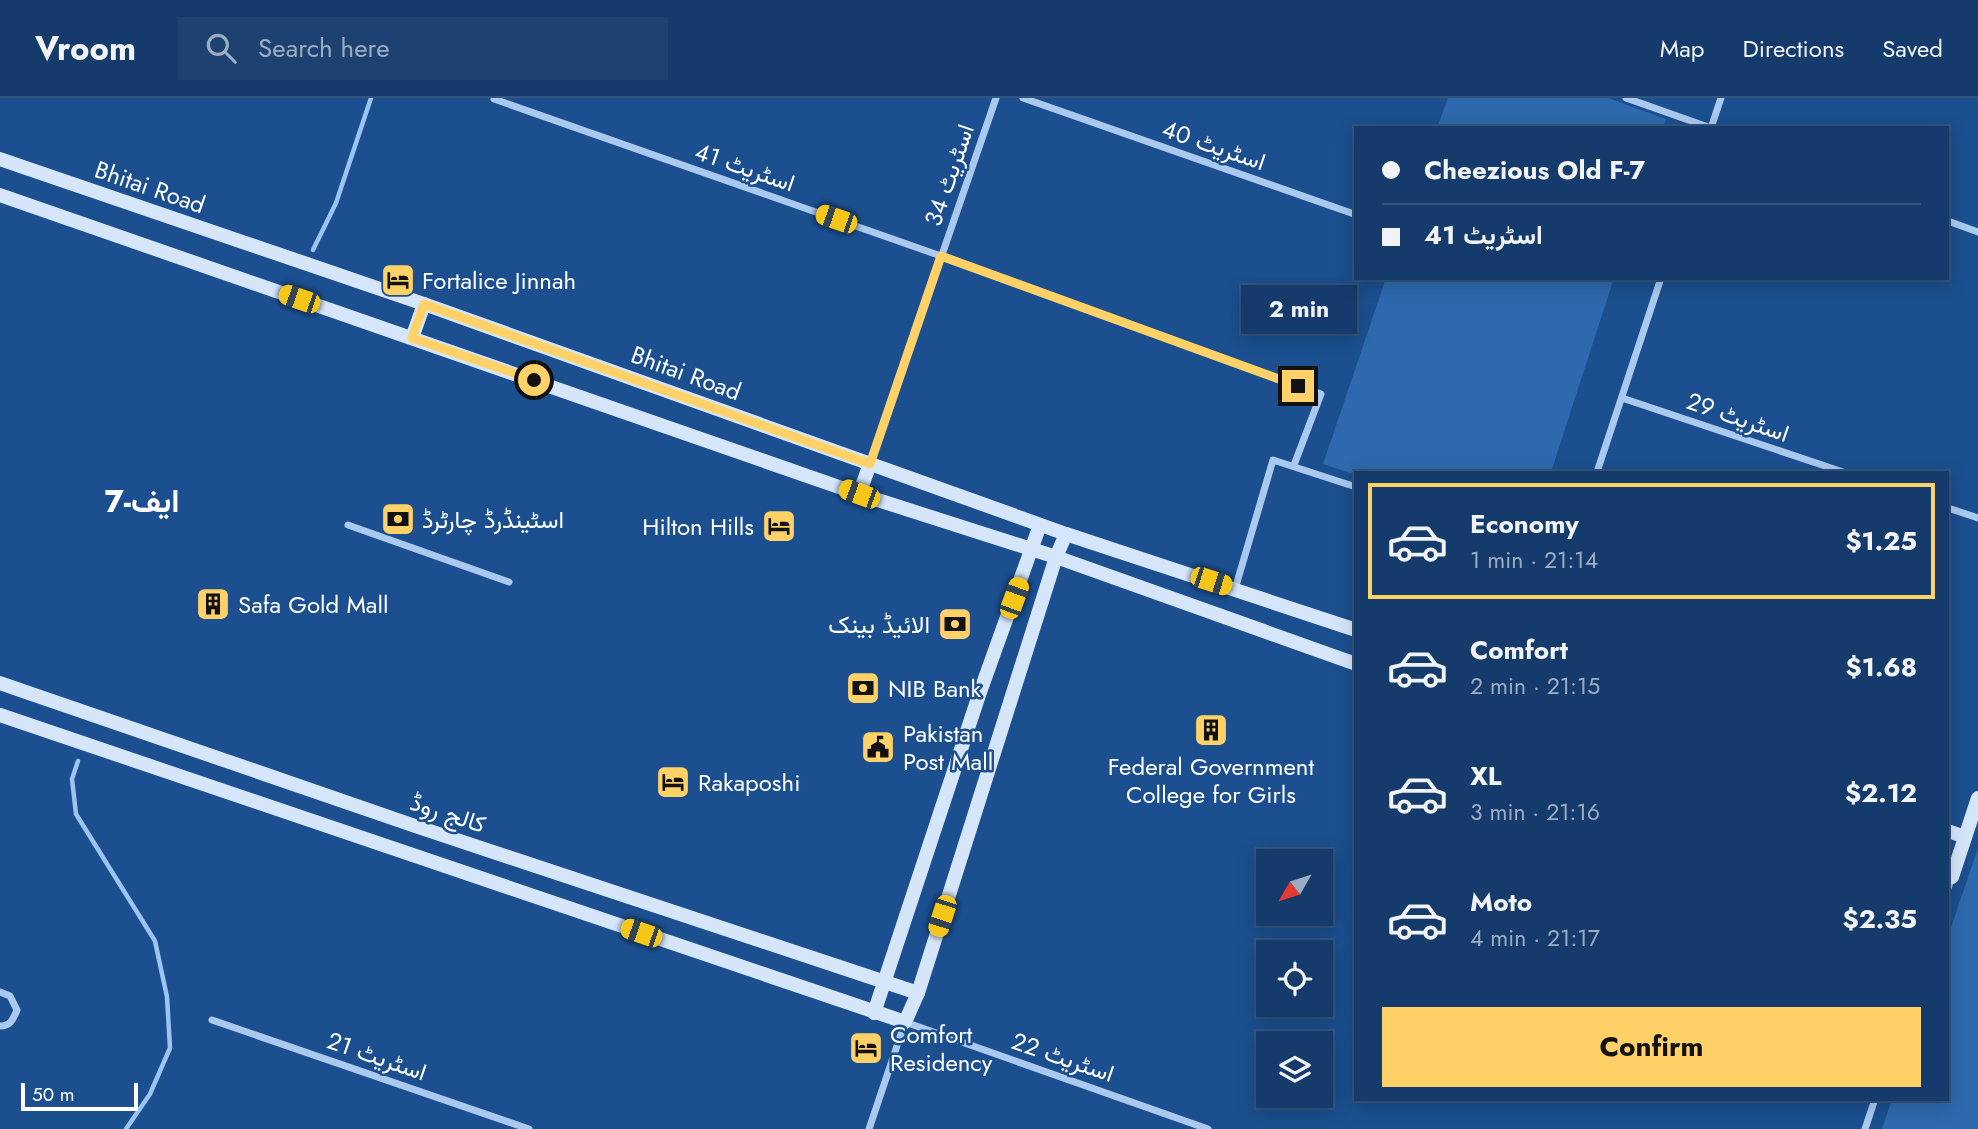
<!DOCTYPE html>
<meta charset="utf-8">
<style>
:root{--surface:#143b6b;--page:#1d4271;--text:#f1f3f6;--muted:#9dadc1;--line:#33557e;--accent:#ffd166}
body{margin:0;font-family:Jost,Vazirmatn,sans-serif;background:var(--page);color:var(--text);height:100vh;display:flex;flex-direction:column;font-size:26px;white-space:nowrap}
*{box-sizing:border-box;margin:0}
p{font-size:23px;color:var(--muted)}
.icon{flex:none;width:38px;height:38px;fill:none;stroke:currentColor;stroke-width:2;stroke-linecap:round;stroke-linejoin:round}
.map{position:relative;flex:1;overflow:hidden}
.drawer{position:absolute;left:1354px;top:373px;width:595px;height:630px;display:flex;flex-direction:column;background:var(--surface);border-radius:0px;box-shadow:0 4px 18px #0003,0 0 0 2px var(--line)}
.drawer>*{flex:none}
.top-card{position:absolute;left:1354px;top:28px;width:595px;height:154px;border-radius:0px;box-shadow:0 4px 18px #0003,0 0 0 2px var(--line);display:grid;align-content:center;height:154px;padding:0 28px;background:var(--surface)}
.needle{width:46px;rotate:231deg}
.controls{position:absolute;left:1256px;top:751px;display:grid;gap:14px}
.controls a{display:grid;place-items:center;width:77px;height:77px;border-radius:0px;background:var(--surface);box-shadow:0 4px 18px #0003,0 0 0 2px var(--line);font-size:35px}
.scale{position:absolute;left:21px;bottom:18px;width:117px;box-sizing:border-box;padding-left:7px;border:4px solid #fff;border-top:0;font-size:19px;line-height:24px;white-space:nowrap;color:#fff;-webkit-text-stroke:5px #1b4f8f;paint-order:stroke}
.end{position:absolute;width:32px;height:32px;margin:-16px;border:9px solid #ffd166;background:#111;box-shadow:0 0 0 4px #111}
.from{border-radius:50%}
.bubble{position:absolute;height:49px;border-radius:0px;background:var(--surface);box-shadow:0 4px 18px #0003,0 0 0 2px var(--line);font-size:23px;font-weight:700;line-height:49px;text-align:center}
.car{position:absolute;width:21px;height:42px;margin:-21px -10px;border-radius:9px;box-shadow:0 0 5px 2px #0007;background:linear-gradient(#f5c518 24%,#345 0 40%,#f5c518 0 76%,#345 0 86%,#f5c518 0)}
.top-card b{display:flex;align-items:center;gap:24px;height:66px;font-size:26px}
.top-card b+b{border-top:2px solid var(--line)}
.top-card i{width:18px;height:18px;background:var(--text)}
ul{padding:12px 0 0;list-style:none}
li{display:flex;align-items:center;gap:21px;height:116px;margin:0 14px 10px;padding:0 14px;border:4px solid transparent;border-radius:0px}
li div{flex:1}
li b{display:block;font-size:26px}
li em{font-style:normal;font-weight:700}
li.active{border-color:var(--accent)}
li>.icon{width:63px;height:63px;stroke-width:1.5}
.primary-button{display:flex;gap:14px;margin-top:auto;padding:14px 28px}
.primary-button a{flex:1;height:80px;border-radius:0px;background:var(--accent);color:#111;font-size:28px;font-weight:700;line-height:80px;text-align:center}
header{display:flex;align-items:center;gap:42px;box-sizing:border-box;height:98px;padding:0 35px;background:var(--surface);border-bottom:2px solid var(--line)}
header strong{font-size:33px}
nav{display:flex;gap:38px;margin-inline-start:auto;font-size:24px}
.search{width:490px;height:63px;background:var(--page);display:flex;align-items:center;gap:18px;box-sizing:border-box;padding:0 24px;border-radius:0px;color:var(--muted);font-size:26px}
.map>svg:first-child{display:block}
.green{fill:#2e69ad}
.lines{fill:none;stroke-linecap:round;stroke-linejoin:round}
.stream{stroke:#9cc4f0;stroke-width:4.5}
.street{stroke:#a9c9ee;stroke-width:7}
.secondary{stroke:#d6e6fa;stroke-width:14}
.route{stroke:#ffd166;stroke-width:9}
.labels{text-anchor:middle;dominant-baseline:central;stroke-width:5;stroke-linejoin:round;paint-order:stroke}
.street-label{font-size:24px;fill:#fff;stroke:#1b4f8f}
.poi-label{font-size:24px;fill:#fff;stroke:#1b4f8f;text-anchor:start}
.district-label{font-size:32px;font-weight:bold;fill:#fff;stroke:#1b4f8f}
</style>
<header>
<strong>Vroom</strong>
<div class="search"><svg class="icon" aria-label="search" viewBox="0 0 24 24"><circle cx="10" cy="10" r="6"/><path d="M15 15l6 6"/></svg>Search here</div>
<nav><a>Map</a><a>Directions</a><a>Saved</a></nav>
</header>
<div class="map">
<svg width="1978" height="1031" viewBox="0 0 1978 1031">
<rect width="100%" height="100%" fill="#1b4f8f"/>
<!-- green -->
<g class="green">
<polygon points="1448,0 1608,0 1666,21 1663,30 1437,30"/>
<polygon points="1386,180 1614,180 1551,374 1356,374 1356,377 1323,366"/>
<polygon points="1978,750 1978,1031 1882,1031 1892,1001 1948,1001 1948,838"/>
</g>
<g class="lines">
<!-- stream -->
<g class="stream">
<polyline points="313,152 336,105 371,0"/>
<polyline points="78,663 72,681 76,716 155,843 167,899 170,950 150,996 126,1031"/>
</g>
<!-- street -->
<g class="street">
<polyline points="1023,0 1354,116"/>
<polyline points="1626,0 1711,30"/>
<polyline points="494,1 941,158 1321,296 1294,367"/>
<polyline points="1711,30 1721,0"/>
<polyline points="1948,123 1978,134"/>
<polyline points="1622,300 1843,374"/>
<polyline points="870,366 996,0"/>
<polyline points="1597,374 1661,180"/>
<polyline points="1948,410 1978,420"/>
<polyline points="348,427 509,484"/>
<polyline points="1235,491 1273,362 1356,389"/>
<polyline points="1948,790 1952,779"/>
<path d="M 0,894 L 10,898 L 17,912 C 13,921 11,928 0,928"/>
<polyline points="212,922 529,1031"/>
<polyline points="869,1031 905,924 1208,1031"/>
<polyline points="1865,1031 1875,1001"/>
</g>
<!-- secondary -->
<g class="secondary">
<polyline points="0,61 424,206 1066,436 1356,532"/>
<polyline points="0,97 859,396 1056,459 1356,566"/>
<polyline points="412,240 424,206"/>
<polyline points="859,396 870,366"/>
<polyline points="0,585 418,729 918,895"/>
<polyline points="0,617 905,924 918,895 1056,459 1066,436"/>
<polyline points="1948,733 1965,739"/>
<polyline points="1948,777 1952,779 1978,700"/>
<polyline points="874,915 979,597 1040,427"/>
</g>
</g>
<g class="lines">
<!-- route -->
<polyline class="route" points="534,282 412,240 424,206 870,366 941,158 1298,288"/>
</g>
<!-- icons -->
<defs>
<g id="hotel-square" transform="scale(1.75)"><rect x="-9" y="-9" width="18" height="18" rx="4" fill="#ffd166" stroke="#1b4f8f"/><path d="M-6-4.5h1.5V1H6V5H4.5V3h-9V5H-6ZM-4 0a1.8 1.8 0 1 1 3.6 0ZM.5 0V-2.5h3Q6-2.5 6 0Z" fill="#111"/></g>
<g id="bank-square" transform="scale(1.75)"><rect x="-9" y="-9" width="18" height="18" rx="4" fill="#ffd166" stroke="#1b4f8f"/><path d="M-6-4H6V4H-6ZM0-2.3a2.3 2.3 0 1 0 0 4.6a2.3 2.3 0 1 0 0-4.6Z" fill="#111"/></g>
<g id="building-square" transform="scale(1.75)"><rect x="-9" y="-9" width="18" height="18" rx="4" fill="#ffd166" stroke="#1b4f8f"/><path d="M-4-6H4V6H1V3H-1V6H-4ZM-2.5-4.3h1.7v1.8h-1.7ZM.8-4.3h1.7v1.8H.8ZM-2.5-1h1.7V.8h-1.7ZM.8-1h1.7V.8H.8Z" fill="#111"/></g>
<g id="civic-square" transform="scale(1.75)"><rect x="-9" y="-9" width="18" height="18" rx="4" fill="#ffd166" stroke="#1b4f8f"/><path d="M-.6-6.5H3V-4.5H.6V-3L4-1V1h2V6H-6V1h2V-1L-.6-3ZM-1.2 2.5V6h2.4V2.5Z" fill="#111"/></g>
</defs>
<g fill-rule="evenodd">
<use href="#hotel-square" x="398" y="182"/>
<use href="#bank-square" x="398" y="421"/>
<use href="#hotel-square" x="779" y="428"/>
<use href="#building-square" x="213" y="506"/>
<use href="#bank-square" x="955" y="526"/>
<use href="#bank-square" x="863" y="590"/>
<use href="#building-square" x="1211" y="632"/>
<use href="#civic-square" x="878" y="649"/>
<use href="#hotel-square" x="673" y="684"/>
<use href="#hotel-square" x="866" y="950"/>
</g>
<g class="labels">
<!-- street labels -->
<g class="street-label">
<text transform="translate(1214 47) rotate(19)">اسٹریٹ 40</text>
<text transform="translate(745 69) rotate(19)">اسٹریٹ 41</text>
<text transform="translate(949 77) rotate(-71)">اسٹریٹ 34</text>
<text transform="translate(150 89) rotate(19)">Bhitai Road</text>
<text transform="translate(686 275) rotate(20)">Bhitai Road</text>
<text transform="translate(1738 319) rotate(19)">اسٹریٹ 29</text>
<text transform="translate(448 715) rotate(18)">کالج روڈ</text>
<text transform="translate(377 958) rotate(19)">اسٹریٹ 21</text>
<text transform="translate(1063 959) rotate(19)">اسٹریٹ 22</text>
</g>
<!-- poi labels -->
<g class="poi-label">
<text x="422" y="182">Fortalice Jinnah</text>
<text x="422" y="421">اسٹینڈرڈ چارٹرڈ</text>
<text x="754" y="428" text-anchor="end">Hilton Hills</text>
<text x="238" y="506">Safa Gold Mall</text>
<text x="930" y="526" text-anchor="end">الائیڈ بینک</text>
<text x="888" y="590">NIB Bank</text>
<text x="903" y="635">Pakistan<tspan x="903" dy="28">Post Mall</tspan></text>
<text x="1211" y="668" text-anchor="middle">Federal Government<tspan x="1211" dy="28">College for Girls</tspan></text>
<text x="698" y="684">Rakaposhi</text>
<text x="890" y="936">Comfort<tspan x="890" dy="28">Residency</tspan></text>
</g>
<!-- district labels -->
<g class="district-label">
<text x="142" y="403">ایف-7</text>
</g>
</g>
</svg>
<div class="controls">
<a><svg class="needle" viewBox="-14 -14 28 28"><path d="M0-13l5 13h-10z" fill="#e53935"/><path d="M0 13l5-13h-10z" fill="#9dadc1"/></svg></a>
<a><svg class="icon" aria-label="locate" viewBox="0 0 24 24"><circle cx="12" cy="12" r="6"/><path d="M12 2v4M12 18v4M2 12h4M18 12h4"/></svg></a>
<a><svg class="icon" aria-label="layers" viewBox="0 0 24 24"><path d="M12 4l9 5-9 5-9-5zM3 14l9 5 9-5"/></svg></a>
</div>
<div class="scale">50 m</div>
<i class="end from" style="left:534px;top:282px"></i>
<i class="end" style="left:1298px;top:288px"></i>
<div class="bubble" style="left:1241px;top:187px;width:116px">2 min</div>
<i class="car" style="left:836px;top:121px;rotate:289deg"></i>
<i class="car" style="left:299px;top:201px;rotate:289deg"></i>
<i class="car" style="left:859px;top:396px;rotate:290deg"></i>
<i class="car" style="left:1211px;top:483px;rotate:108deg"></i>
<i class="car" style="left:1014px;top:500px;rotate:20deg"></i>
<i class="car" style="left:942px;top:818px;rotate:198deg"></i>
<i class="car" style="left:641px;top:835px;rotate:289deg"></i>
<div class="top-card">
<b><i class="from"></i>Cheezious Old F-7</b>
<b><i></i>اسٹریٹ 41</b>
</div>
<section class="drawer">
<ul>
<li class="active"><svg class="icon" aria-label="car" viewBox="0 0 24 24"><path d="M5 17H2v-5l4-1 3-4h7l3 4 3 1v5h-3M9 17h6M6 11h13"/><circle cx="7" cy="17" r="2"/><circle cx="17" cy="17" r="2"/></svg><div><b>Economy</b><p>1 min · 21:14</p></div><em>$1.25</em></li>
<li><svg class="icon" aria-label="car" viewBox="0 0 24 24"><path d="M5 17H2v-5l4-1 3-4h7l3 4 3 1v5h-3M9 17h6M6 11h13"/><circle cx="7" cy="17" r="2"/><circle cx="17" cy="17" r="2"/></svg><div><b>Comfort</b><p>2 min · 21:15</p></div><em>$1.68</em></li>
<li><svg class="icon" aria-label="car" viewBox="0 0 24 24"><path d="M5 17H2v-5l4-1 3-4h7l3 4 3 1v5h-3M9 17h6M6 11h13"/><circle cx="7" cy="17" r="2"/><circle cx="17" cy="17" r="2"/></svg><div><b>XL</b><p>3 min · 21:16</p></div><em>$2.12</em></li>
<li><svg class="icon" aria-label="car" viewBox="0 0 24 24"><path d="M5 17H2v-5l4-1 3-4h7l3 4 3 1v5h-3M9 17h6M6 11h13"/><circle cx="7" cy="17" r="2"/><circle cx="17" cy="17" r="2"/></svg><div><b>Moto</b><p>4 min · 21:17</p></div><em>$2.35</em></li>
</ul>
<div class="primary-button"><a>Confirm</a></div>
</section>
</div>
